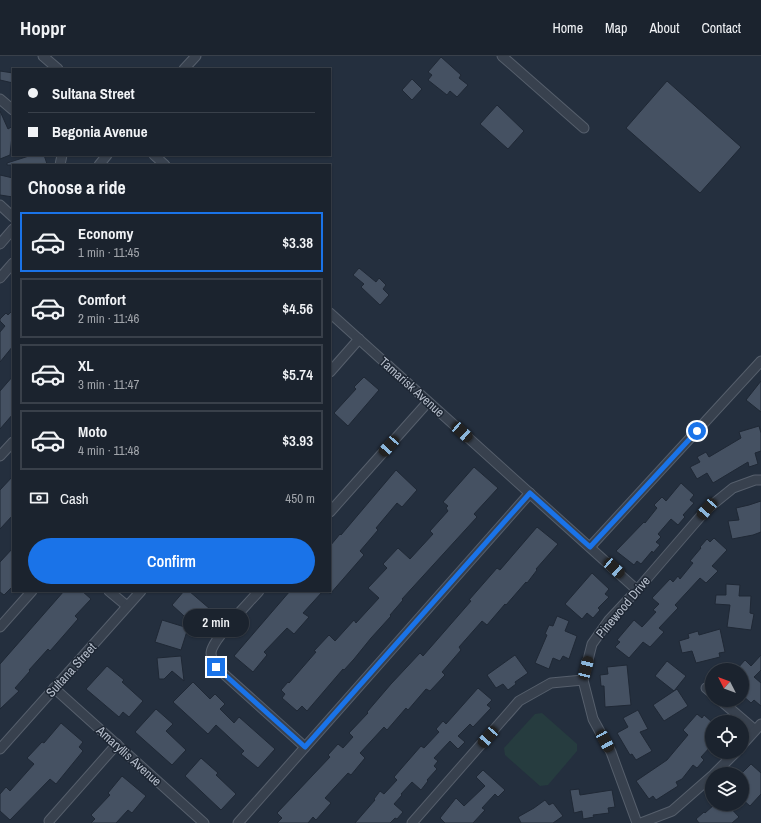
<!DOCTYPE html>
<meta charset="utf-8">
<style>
:root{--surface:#1b232e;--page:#282f3a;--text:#f1f3f6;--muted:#a0a4aa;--line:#39404a;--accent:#1a73e8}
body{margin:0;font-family:"Archivo Narrow",sans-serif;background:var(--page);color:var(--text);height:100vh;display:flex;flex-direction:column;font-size:15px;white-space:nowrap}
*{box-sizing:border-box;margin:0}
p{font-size:13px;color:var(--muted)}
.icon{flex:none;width:22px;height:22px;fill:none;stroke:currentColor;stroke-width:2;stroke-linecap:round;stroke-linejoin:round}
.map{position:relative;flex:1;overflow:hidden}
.sheet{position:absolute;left:12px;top:108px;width:319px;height:428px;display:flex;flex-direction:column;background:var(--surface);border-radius:0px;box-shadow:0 1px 3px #0004,0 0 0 1px var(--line)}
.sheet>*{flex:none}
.top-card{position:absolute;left:12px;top:12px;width:319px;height:88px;border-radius:0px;box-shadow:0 1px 3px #0004,0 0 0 1px var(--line);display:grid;align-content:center;height:88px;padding:0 16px;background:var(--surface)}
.needle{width:26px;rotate:312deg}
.controls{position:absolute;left:705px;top:607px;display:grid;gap:8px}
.controls a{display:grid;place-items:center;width:44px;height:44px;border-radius:50%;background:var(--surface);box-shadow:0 1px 3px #0004,0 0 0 1px var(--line);font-size:20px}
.end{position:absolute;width:18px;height:18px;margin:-9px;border:5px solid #1a73e8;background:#fff;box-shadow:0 0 0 2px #fff}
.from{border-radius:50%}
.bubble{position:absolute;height:28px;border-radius:14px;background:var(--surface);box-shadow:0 1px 3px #0004,0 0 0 1px var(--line);font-size:13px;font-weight:600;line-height:28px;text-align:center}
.car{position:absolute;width:12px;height:24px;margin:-12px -6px;border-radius:5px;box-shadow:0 0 3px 1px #0007;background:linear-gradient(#222 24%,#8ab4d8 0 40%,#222 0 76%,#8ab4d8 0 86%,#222 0)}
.top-card b{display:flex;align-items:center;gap:14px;height:38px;font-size:15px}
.top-card b+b{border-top:1px solid var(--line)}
.top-card i{width:10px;height:10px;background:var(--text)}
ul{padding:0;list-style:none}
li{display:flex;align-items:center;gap:12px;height:60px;margin:0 8px 6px;padding:0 8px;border:2px solid var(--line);border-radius:0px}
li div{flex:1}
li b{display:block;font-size:15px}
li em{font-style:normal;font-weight:600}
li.current{border-color:var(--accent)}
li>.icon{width:36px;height:36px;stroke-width:1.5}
h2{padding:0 16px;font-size:18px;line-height:48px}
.pay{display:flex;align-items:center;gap:10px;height:44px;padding:0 16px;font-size:15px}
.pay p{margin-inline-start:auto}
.action{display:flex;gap:8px;margin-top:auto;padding:8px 16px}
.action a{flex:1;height:46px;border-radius:24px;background:var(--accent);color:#fff;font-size:16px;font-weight:600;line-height:46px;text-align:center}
header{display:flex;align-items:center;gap:24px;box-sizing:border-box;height:56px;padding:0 20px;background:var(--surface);border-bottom:1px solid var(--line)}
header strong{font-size:19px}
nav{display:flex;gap:22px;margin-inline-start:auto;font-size:14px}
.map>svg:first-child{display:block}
.green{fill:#263c3f}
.building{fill:#455162;stroke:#1f2835}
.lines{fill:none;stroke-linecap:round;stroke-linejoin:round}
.street-casing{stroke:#565f6c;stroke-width:11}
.street{stroke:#38414e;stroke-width:9}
.route{stroke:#1a73e8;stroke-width:5}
.labels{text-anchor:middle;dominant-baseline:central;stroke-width:3;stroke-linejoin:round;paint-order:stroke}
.street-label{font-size:13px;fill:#b4bcc9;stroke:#1d2633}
</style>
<header>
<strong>Hoppr</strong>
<nav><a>Home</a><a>Map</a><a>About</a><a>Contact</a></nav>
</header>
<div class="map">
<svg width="761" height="767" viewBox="0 0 761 767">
<rect width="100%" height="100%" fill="#242f3e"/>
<!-- green -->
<polygon class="green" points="542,657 577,688 577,695 548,729 540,730 505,699 504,692 535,658"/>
<!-- building -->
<g class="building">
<polygon points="441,1 461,19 459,22 468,29 457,41 450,35 447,39 428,24 432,19 428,16"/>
<polygon points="0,15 13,17 13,27 0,24"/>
<polygon points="412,23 422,33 412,44 402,34"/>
<polygon points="667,25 741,91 700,137 626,72"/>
<polygon points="497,49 524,75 508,93 480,68"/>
<polygon points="0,55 8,73 13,70 10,99 0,103"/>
<polygon points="32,99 44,99 47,108 43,109 7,109 7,107"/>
<polygon points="0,119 13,122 13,141 0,139"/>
<polygon points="359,212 376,226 379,222 386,229 383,233 389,239 380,249 361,231 364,228 353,219"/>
<polygon points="13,254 13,290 0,306 0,276 5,270 0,265 0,263 6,257 8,259"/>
<polygon points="13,320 13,358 0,373 0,335"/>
<polygon points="364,321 379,334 348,370 334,357 356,333 354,331"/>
<polygon points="761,325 761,356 746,344"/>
<polygon points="759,370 761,377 761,395 755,397 758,408 749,411 748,406 713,427 707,417 697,423 690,411 700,406 697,401 706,396 709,401 741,382 739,376"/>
<polygon points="474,411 498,432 474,458 477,461 402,543 403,544 390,559 391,560 371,582 354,603 344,614 343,613 307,655 302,650 297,655 282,642 285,638 281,634 288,626 289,627 316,596 314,595 329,579 335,585 354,564 356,567 379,542 368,532 387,512 383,508 398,492 410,503 433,478 430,475 448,455 446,452 448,450 443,446"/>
<polygon points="396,414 417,434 402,451 397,447 376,472 378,474 360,495 364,499 330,538 330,490 340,478 341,479"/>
<polygon points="13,420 13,459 0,473 0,434"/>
<polygon points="681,427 694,439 690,444 694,447 683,459 685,461 678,469 671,463 658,478 661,481 656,486 660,489 653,497 652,495 641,508 637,505 634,509 616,495 644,466 645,467 657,452 654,449 662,441 666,445"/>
<polygon points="761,445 761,476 753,479 732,483 728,465 739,464 736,452 749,449"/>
<polygon points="537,471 558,488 536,513 537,514 527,527 526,526 506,549 505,548 487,569 482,565 459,591 461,594 442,616 445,619 430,635 426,633 408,654 406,652 387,674 384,671 360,697 365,702 351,719 348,717 325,742 331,747 316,764 313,761 308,767 277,767 282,762 277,757 330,701 328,699 338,688 343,692 353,681 349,677 368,657 367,656 391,628 420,597 423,600 471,545 469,544 497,512 500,514"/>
<polygon points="714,482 727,494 712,510 718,515 706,527 700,522 675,549 678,552 659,572 664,576 650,591 643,586 629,602 615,591 620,586 617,584 634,564 642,571 656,556 653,554 659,548 652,542 670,523 673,526 678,520 680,523 693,507 690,505 701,492 700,491 707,483 710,486"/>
<polygon points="13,492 13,530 4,539 0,536 0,506"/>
<polygon points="592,517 609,533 605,538 609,541 598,552 600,554 593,562 587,557 582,563 565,548"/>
<polygon points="726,528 740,529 739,540 751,540 750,557 754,558 751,574 727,571 730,549 715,548 716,539 726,539"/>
<polygon points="64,535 82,535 91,543 75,560 78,563 50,595 48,593 29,614 30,615 15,632 19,635 0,653 0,608"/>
<polygon points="184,535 189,535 210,553 195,570 172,549"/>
<polygon points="290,535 323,535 303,557 309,561 294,578 287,572 264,596 267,599 253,616 234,600"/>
<polygon points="557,560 569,565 565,575 577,580 569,603 563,600 560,605 553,602 549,613 535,607 547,579 545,578 549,569 553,570"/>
<polygon points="162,564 188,572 181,594 155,586"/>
<polygon points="720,573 725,596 719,597 720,601 696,607 692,595 682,597 679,585 689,582 688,578 698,575 699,579"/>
<polygon points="515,599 528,617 515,626 516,628 508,634 503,628 496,632 487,619"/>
<polygon points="761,599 761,614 754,621 761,627 761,650 754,644 751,647 742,639 742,614 737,613 745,604 751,610"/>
<polygon points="181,600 184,625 172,615 164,623 159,623 157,602"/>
<polygon points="667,605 686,620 674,635 677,633 688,650 664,665 653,649 674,635 655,620"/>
<polygon points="627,609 631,649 605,651 604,630 601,630 600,619 608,618 607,611"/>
<polygon points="107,610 124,624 122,626 143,645 129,661 123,656 119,661 86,633"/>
<polygon points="193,626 210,643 215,638 225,648 220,653 234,667 239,661 275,693 258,712 241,698 244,695 216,669 208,678 173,646"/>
<polygon points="478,632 492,644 487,649 491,652 473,671 470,668 458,680 465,686 458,693 450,685 434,702 438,705 434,710 437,713 427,724 428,725 421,734 412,726 401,738 402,739 394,748 403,756 397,763 395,762 390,767 355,767 375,744 374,743 380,735 384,738 397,724 394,721 421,690 424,692 439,676 436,673 443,665 446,668"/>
<polygon points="156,653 173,668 166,675 186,694 172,709 135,676"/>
<polygon points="638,654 648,673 640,676 652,695 636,704 632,698 630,699 617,677 628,671 623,662"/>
<polygon points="697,658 702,662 704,659 712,666 712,689 701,701 704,704 697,712 693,709 682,723 676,726 678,730 656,744 653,740 649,743 636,725 667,704 688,679 683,674"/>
<polygon points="61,667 83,686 79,691 83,695 56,728 50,723 10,764 0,755 0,738 6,731 10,735 34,708 27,702 42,686 44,687"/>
<polygon points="201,702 218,717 216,719 236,738 221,754 185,720"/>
<polygon points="751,708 761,717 761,738 750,750 742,743 742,717"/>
<polygon points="483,714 505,734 498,741 495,738 482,752 485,754 473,767 445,767 440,762 456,742 464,750 485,730 476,721"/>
<polygon points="122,720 146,740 132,757 128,754 116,767 91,767 95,763 91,759 110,739 108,737"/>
<polygon points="579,733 580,739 612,734 615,751 608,752 609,757 593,759 594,761 583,763 582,755 574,757 570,734"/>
<polygon points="545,744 549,749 553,747 563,760 553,767 521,767 518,761 534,752"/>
<polygon points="715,748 727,748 739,761 732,767 699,767 696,763 704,756 705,757"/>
</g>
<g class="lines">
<!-- street casing -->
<g class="street-casing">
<g id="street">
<polyline points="43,0 58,13"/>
<polyline points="502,0 584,72"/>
<polyline points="184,13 196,0"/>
<polyline points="0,43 13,54"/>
<polyline points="154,99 165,109"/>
<polyline points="60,109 62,99"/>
<polyline points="99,109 107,99"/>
<polyline points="0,149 13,161"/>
<polyline points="0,188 13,173"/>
<polyline points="0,222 13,207"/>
<polyline points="330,257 637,534"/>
<polyline points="330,316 359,283"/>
<polyline points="0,400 13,386"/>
<polyline points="330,456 428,346"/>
<polyline points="590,491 761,305"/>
<polyline points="109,535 127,550"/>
<path d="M 259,535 C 249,547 212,583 211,597 C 211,602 213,606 216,611 L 305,691"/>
<polyline points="0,571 32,535"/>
<polyline points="54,632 204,767"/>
<polyline points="706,632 712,637"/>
<polyline points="720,644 755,674"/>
<polyline points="742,689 761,668"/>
<polyline points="0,693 141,535"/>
<polyline points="714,718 736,696"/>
<polyline points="49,765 117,688"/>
<polyline points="238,767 530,437"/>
<polyline points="412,767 519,645 551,627 583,624"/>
<polyline points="637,767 611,696 593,663 583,624 592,588 609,564 637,534 707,453 733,432 755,424 761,424"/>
<polyline points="641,767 672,755 712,720"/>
</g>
</g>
<!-- street -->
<use href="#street" class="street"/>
</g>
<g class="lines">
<!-- route -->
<polyline class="route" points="216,611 305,691 530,437 590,491 697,375"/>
</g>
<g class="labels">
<!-- street labels -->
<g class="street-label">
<text transform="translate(412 331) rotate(42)">Tamarisk Avenue</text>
<text transform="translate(623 551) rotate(-50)">Pinewood Drive</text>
<text transform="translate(71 614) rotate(-48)">Sultana Street</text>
<text transform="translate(129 700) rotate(42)">Amaryllis Avenue</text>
</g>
</g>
</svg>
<div class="controls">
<a><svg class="needle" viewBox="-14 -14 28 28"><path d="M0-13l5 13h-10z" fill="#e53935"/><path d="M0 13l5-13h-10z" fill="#a0a4aa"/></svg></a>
<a><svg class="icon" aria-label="locate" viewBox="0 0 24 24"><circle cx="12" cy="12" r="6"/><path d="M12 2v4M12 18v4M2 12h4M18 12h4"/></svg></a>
<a><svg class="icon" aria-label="layers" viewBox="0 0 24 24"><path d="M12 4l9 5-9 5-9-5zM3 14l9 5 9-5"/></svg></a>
</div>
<i class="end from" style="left:697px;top:375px"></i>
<i class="end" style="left:216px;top:611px"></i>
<div class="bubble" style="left:183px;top:553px;width:66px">2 min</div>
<i class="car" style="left:462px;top:376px;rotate:132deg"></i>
<i class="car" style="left:389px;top:390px;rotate:222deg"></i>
<i class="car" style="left:707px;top:453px;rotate:221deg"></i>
<i class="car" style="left:614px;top:512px;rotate:132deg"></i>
<i class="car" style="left:586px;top:612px;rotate:14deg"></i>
<i class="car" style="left:488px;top:681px;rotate:221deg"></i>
<i class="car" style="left:605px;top:685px;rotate:152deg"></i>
<div class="top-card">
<b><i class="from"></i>Sultana Street</b>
<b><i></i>Begonia Avenue</b>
</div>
<section class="sheet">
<h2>Choose a ride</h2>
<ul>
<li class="current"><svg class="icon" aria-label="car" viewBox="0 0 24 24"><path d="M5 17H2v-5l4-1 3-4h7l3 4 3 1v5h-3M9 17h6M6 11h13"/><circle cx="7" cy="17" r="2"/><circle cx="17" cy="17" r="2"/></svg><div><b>Economy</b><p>1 min · 11:45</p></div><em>$3.38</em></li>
<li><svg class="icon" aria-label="car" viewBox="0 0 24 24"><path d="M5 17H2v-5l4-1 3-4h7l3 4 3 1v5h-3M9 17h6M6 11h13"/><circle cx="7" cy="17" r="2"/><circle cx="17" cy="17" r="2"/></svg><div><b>Comfort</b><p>2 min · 11:46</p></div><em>$4.56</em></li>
<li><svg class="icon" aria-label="car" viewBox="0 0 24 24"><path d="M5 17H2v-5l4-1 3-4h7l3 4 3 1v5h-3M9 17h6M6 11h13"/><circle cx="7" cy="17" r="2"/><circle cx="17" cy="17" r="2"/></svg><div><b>XL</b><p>3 min · 11:47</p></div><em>$5.74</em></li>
<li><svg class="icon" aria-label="car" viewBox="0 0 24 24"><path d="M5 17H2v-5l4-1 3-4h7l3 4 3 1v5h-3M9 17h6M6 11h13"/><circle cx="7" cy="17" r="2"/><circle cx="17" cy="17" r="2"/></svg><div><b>Moto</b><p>4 min · 11:48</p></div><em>$3.93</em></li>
</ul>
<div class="pay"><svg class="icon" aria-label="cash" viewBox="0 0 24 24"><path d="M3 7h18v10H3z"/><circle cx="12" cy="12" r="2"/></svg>Cash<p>450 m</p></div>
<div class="action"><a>Confirm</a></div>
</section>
</div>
